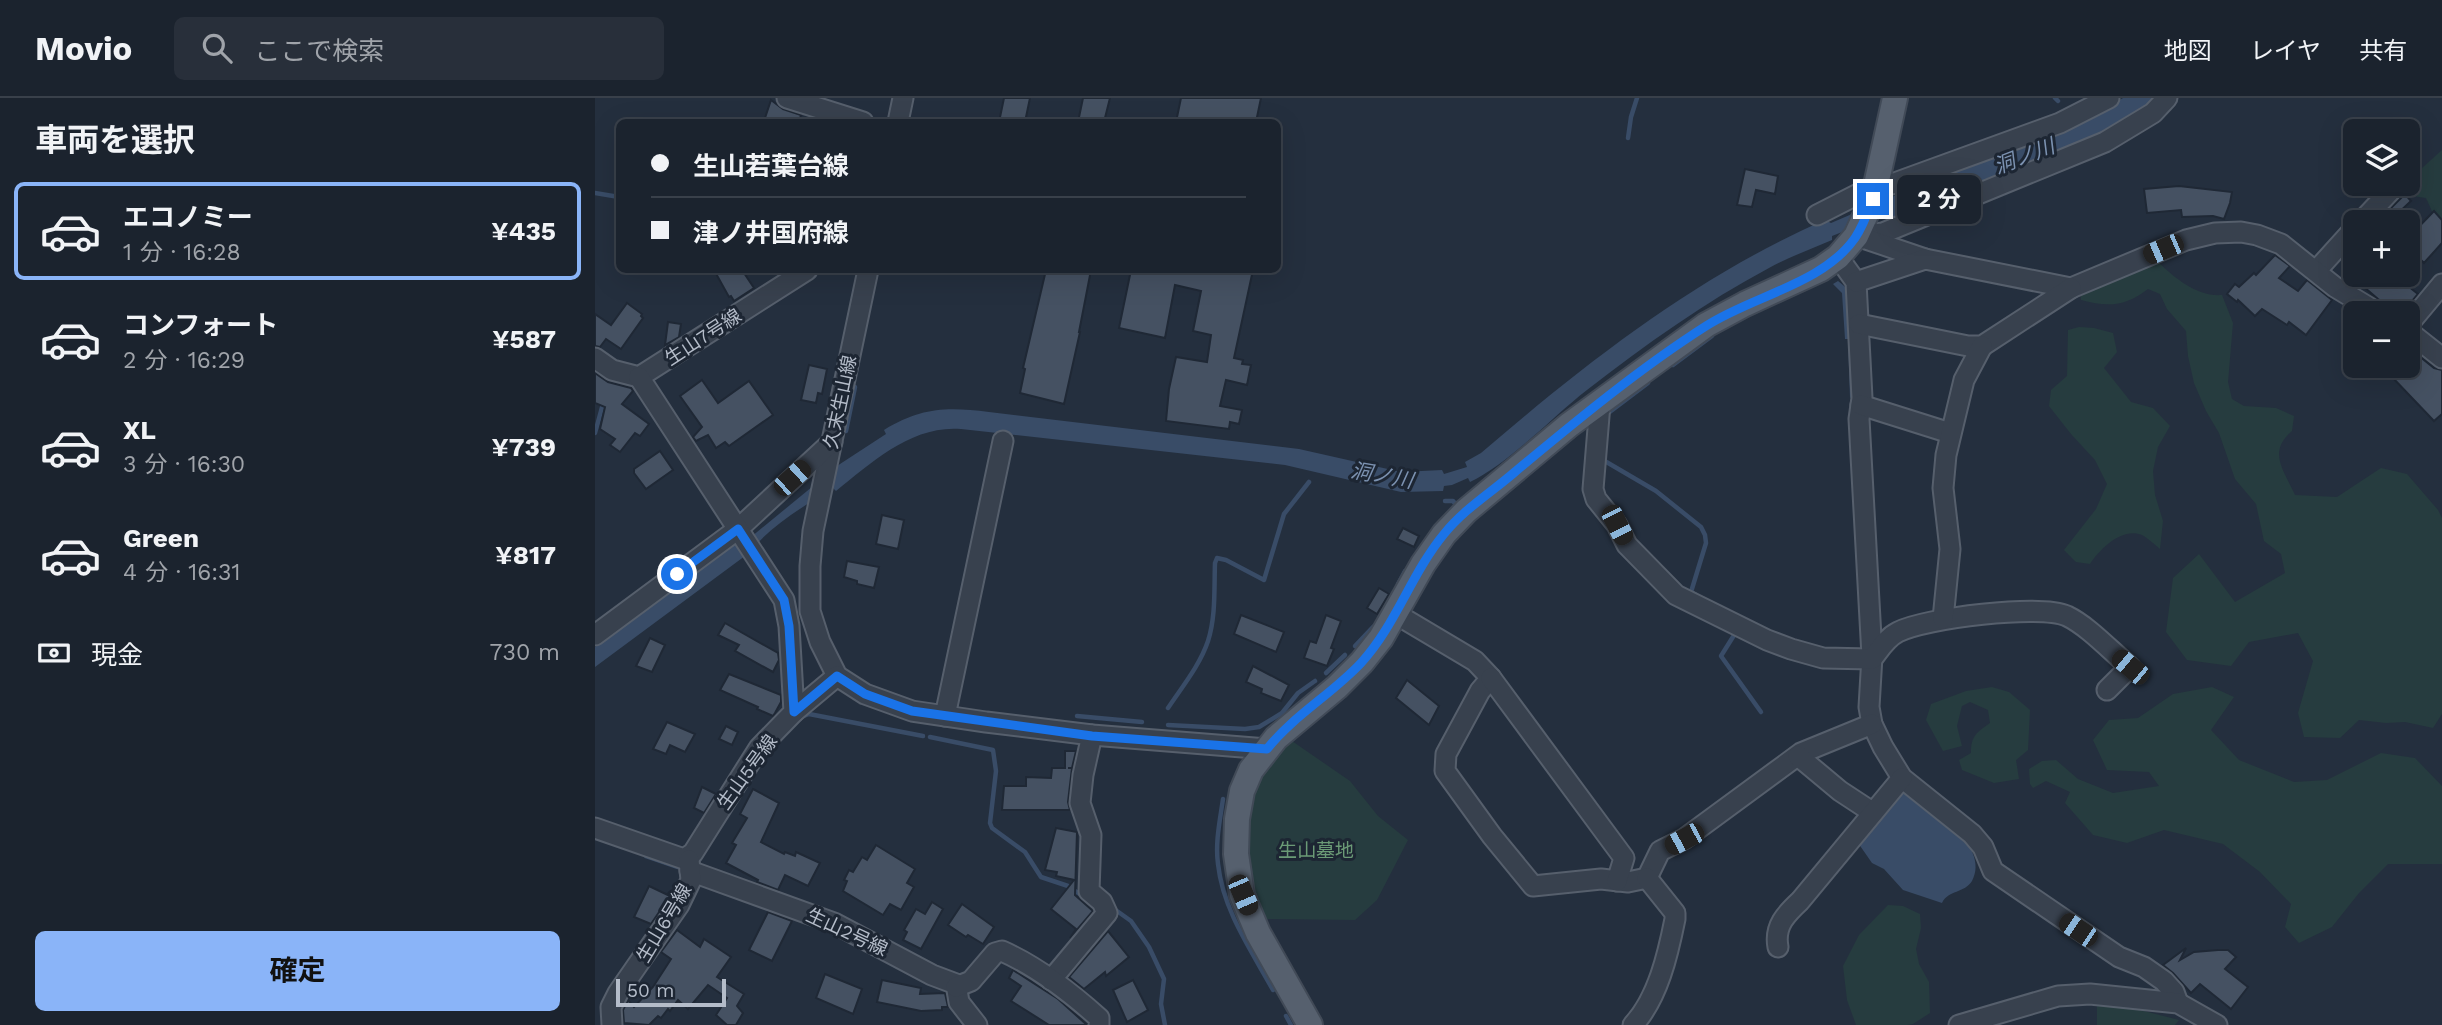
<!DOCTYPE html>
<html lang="ja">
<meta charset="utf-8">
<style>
:root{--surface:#1b232e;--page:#282f3a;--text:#f1f3f6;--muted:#a0a4aa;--line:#39404a;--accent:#8ab4f8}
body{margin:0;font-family:"Work Sans","Noto Sans JP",sans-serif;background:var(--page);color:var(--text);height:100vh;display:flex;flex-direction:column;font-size:26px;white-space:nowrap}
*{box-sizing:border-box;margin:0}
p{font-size:23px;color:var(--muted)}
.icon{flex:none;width:38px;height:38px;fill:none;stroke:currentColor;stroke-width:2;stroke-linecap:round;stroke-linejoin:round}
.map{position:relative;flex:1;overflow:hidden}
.drawer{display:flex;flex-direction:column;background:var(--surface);width:595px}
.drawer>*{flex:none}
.guide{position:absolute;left:21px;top:21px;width:665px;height:154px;border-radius:10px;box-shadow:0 7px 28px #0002,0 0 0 2px var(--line);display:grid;align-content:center;height:154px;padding:0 35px;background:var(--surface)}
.fabs{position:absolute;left:1748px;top:21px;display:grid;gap:14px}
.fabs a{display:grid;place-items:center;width:77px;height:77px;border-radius:10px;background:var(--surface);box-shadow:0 7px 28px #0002,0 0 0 2px var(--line);font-size:35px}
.scale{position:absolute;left:21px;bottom:18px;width:110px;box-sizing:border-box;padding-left:7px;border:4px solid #b4bcc9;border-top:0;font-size:19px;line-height:24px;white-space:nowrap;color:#b4bcc9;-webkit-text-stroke:5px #1d2633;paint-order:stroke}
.end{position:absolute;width:32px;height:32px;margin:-16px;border:9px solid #1a73e8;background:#fff;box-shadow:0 0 0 4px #fff}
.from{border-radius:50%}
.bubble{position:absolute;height:49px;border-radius:10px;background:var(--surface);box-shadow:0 7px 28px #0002,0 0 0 2px var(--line);font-size:23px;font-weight:700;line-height:49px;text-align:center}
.car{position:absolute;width:21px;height:42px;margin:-21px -10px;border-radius:9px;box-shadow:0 0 5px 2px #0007;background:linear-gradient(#222 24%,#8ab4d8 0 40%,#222 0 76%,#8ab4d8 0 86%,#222 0)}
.guide b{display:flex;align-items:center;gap:24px;height:66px;font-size:26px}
.guide b+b{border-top:2px solid var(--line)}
.guide i{width:18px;height:18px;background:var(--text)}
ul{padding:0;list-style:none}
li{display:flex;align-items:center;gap:21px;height:98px;margin:0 14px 10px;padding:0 21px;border:4px solid transparent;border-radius:10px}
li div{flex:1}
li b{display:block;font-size:26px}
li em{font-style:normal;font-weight:700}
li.selected{border-color:var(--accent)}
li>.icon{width:63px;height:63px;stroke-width:1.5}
h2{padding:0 35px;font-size:32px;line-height:84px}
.pay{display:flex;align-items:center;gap:18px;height:77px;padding:0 35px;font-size:26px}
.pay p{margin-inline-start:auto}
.cta{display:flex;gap:14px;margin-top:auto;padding:14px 35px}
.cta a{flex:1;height:80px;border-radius:10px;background:var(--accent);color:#111;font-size:28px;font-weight:700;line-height:80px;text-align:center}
header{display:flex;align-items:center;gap:42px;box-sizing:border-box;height:98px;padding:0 35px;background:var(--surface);border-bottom:2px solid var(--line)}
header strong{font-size:33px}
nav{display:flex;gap:38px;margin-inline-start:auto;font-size:24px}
.search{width:490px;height:63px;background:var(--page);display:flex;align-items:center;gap:18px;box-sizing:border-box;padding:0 24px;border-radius:10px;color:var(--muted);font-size:26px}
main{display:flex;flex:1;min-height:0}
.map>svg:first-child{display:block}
.green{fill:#263c3f}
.water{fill:#394c67}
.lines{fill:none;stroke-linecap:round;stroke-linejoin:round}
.stream{stroke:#394c67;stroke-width:4.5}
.building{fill:#455162;stroke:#1f2835;stroke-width:2}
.minor-casing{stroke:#565f6c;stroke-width:23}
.major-casing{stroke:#414a57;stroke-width:28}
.minor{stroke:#38414e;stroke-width:19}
.major{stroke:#56606e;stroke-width:24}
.route{stroke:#1a73e8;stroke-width:9}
.labels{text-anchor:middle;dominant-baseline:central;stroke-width:6;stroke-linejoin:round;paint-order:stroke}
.street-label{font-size:19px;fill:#b4bcc9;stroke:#1d2633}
.park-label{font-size:19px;fill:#6b9a76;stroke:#1d2633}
.water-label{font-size:21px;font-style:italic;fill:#7c92b1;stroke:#1d2633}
</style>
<header>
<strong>Movio</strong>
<div class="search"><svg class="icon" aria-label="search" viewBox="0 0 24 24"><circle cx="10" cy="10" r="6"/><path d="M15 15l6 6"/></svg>ここで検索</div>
<nav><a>地図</a><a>レイヤ</a><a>共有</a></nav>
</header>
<main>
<section class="drawer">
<h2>車両を選択</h2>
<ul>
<li class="selected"><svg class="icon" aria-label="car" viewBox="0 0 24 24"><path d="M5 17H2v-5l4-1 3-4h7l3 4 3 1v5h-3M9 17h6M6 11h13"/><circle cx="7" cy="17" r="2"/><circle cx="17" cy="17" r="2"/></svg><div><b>エコノミー</b><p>1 分 · 16:28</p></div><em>¥435</em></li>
<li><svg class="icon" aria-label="car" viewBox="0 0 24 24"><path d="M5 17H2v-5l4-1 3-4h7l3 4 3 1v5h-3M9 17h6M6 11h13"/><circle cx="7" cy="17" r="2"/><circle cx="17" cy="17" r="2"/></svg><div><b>コンフォート</b><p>2 分 · 16:29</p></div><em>¥587</em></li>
<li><svg class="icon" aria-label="car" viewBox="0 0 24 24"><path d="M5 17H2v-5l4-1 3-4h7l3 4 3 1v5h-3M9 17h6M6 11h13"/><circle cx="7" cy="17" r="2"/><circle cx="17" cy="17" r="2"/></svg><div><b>XL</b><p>3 分 · 16:30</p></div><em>¥739</em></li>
<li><svg class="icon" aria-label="car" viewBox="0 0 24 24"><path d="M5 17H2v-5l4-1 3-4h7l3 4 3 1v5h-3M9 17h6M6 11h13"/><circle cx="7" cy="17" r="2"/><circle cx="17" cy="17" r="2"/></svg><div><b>Green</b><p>4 分 · 16:31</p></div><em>¥817</em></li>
</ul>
<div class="pay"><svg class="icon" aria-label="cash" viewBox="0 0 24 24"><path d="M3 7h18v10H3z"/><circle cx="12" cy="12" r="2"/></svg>現金<p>730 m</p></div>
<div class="cta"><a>確定</a></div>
</section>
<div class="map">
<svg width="1847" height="927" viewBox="0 0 1847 927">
<rect width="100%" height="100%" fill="#242f3e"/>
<!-- green -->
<g class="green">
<polygon points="1847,52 1847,124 1841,122 1831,100 1817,98 1815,81"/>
<path d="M 1564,165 C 1581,181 1603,199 1627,197 L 1638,225 L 1633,284 L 1637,301 L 1649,308 L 1681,310 L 1699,318 L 1697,333 C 1672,354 1689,372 1700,397 L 1742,399 L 1786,370 L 1812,376 L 1843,412 L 1847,420 L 1847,616 L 1838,630 L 1810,624 L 1791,625 L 1764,622 L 1745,640 L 1709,639 L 1703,615 L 1718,563 L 1703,535 L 1654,544 L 1636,568 L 1592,562 L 1571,534 L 1578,480 L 1604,456 L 1640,504 L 1690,475 L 1686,456 L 1669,443 L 1661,406 L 1640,381 L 1624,335 L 1611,313 L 1599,285 L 1593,258 L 1591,233 L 1572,211 L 1565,196 L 1553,191 C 1530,209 1512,209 1486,202 L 1485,193 Z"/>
<path d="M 1484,229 L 1499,230 L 1518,235 L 1522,254 L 1509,270 L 1536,304 L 1558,310 L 1575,328 L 1563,349 L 1558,373 L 1560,397 L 1568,423 L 1565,451 C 1560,447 1553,440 1547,437 C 1527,429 1505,451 1495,466 L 1481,464 L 1469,452 L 1501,411 L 1512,386 L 1500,362 L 1476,336 L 1454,308 L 1456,292 L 1472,278 L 1473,232 Z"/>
<path d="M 1397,589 L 1414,594 L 1435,612 L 1433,652 L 1421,662 L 1424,681 L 1399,685 L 1367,672 L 1364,662 L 1376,655 C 1376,638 1381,635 1395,625 L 1393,612 L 1375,604 L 1367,608 L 1362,628 L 1367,648 L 1348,653 L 1331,622 L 1336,606 L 1371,593 Z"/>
<polygon points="1617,589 1639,599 1616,632 1644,662 1699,684 1732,682 1786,655 1820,660 1847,688 1847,766 1793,766 1764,795 1737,829 1704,845 1690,829 1696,806 1665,774 1628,746 1569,732 1532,745 1498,737 1470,705 1475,694 1451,683 1438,690 1435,686 1434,671 1447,663 1461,662 1483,681 1518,695 1564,688 1554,674 1512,672 1498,642 1514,622 1543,620 1578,596"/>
<polygon points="697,643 755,683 783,718 813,742 782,802 760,822 667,821 651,773 650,711 666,670 685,645"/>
<polygon points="1293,807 1308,808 1325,816 1326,830 1321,851 1324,866 1334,884 1335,915 1318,926 1312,927 1261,927 1252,902 1248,868 1264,837"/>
<polygon points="1502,908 1541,911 1584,922 1580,927 1502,927"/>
</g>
<!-- water -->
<g class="water">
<path d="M 1528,0 L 1561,0 L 1547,15 L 1494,45 L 1294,122 L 1291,117 L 1237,138 L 1237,142 C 1216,151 1194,159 1174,170 C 1110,204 1050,247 992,292 C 957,319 915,365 875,384 L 873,380 L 857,387 L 849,388 L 848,393 L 806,394 L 690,367 L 366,331 C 317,327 277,364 241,393 L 238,390 C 209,408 175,428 154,455 L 0,569 L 0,549 L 144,440 L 156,439 L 245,366 L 291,336 L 289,332 C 327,309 352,309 394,314 L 704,351 L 806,374 L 847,372 L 849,376 L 872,369 L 870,364 L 886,355 C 992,264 1102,178 1230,122 L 1236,125 L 1306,95 L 1304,90 L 1478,27 Z"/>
<polygon points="1243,183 1254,192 1257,299 1255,300 1253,241 1250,241 1247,195 1238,186"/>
<path d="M 1309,685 C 1332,704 1397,748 1377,783 C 1370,795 1353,792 1347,805 L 1308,792 L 1289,771 L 1277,765 L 1261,742 Z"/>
</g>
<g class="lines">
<!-- stream -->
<g class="stream">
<polyline points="1460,0 1463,3"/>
<polyline points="1033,40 1036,19 1042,0"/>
<polyline points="0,95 24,99"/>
<polyline points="1078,267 1117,238"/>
<polyline points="1012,316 1053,285"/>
<polyline points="251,333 260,289"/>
<polyline points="0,335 9,302"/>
<polyline points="1008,362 1061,393 1106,429 1110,437 1111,445 1096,494 1101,497"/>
<polyline points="850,403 858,403 862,408 860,410"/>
<polyline points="803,486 810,473"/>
<polyline points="1141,534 1126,558 1166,614"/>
<polyline points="760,548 778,529"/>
<polyline points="731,575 750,557"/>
<path d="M 573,610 C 587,589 605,567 613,543 C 621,518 619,490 620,465 L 622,460 L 631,462 L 669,482 L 689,416 L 714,384"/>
<polyline points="482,618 547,624"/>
<polyline points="206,619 214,616 328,638"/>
<polyline points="573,627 650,631 664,629 687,615 703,595 720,583"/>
<polyline points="335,639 398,652 401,673 395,725 397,730 430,754 446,779 473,788 489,799"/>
<path d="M 628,701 C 625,722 620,745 623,766 C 628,812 656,852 678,892"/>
<polyline points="51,758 83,769"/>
<polyline points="522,813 536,823 554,849 569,881 566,906 570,927"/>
<polyline points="691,918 696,927"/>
</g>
</g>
<!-- building -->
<g class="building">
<polygon points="409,0 435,0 430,24 404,24"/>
<polygon points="488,0 515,0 509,24 483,24"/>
<polygon points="586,0 666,0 661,24 581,24"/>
<polygon points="176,2 188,11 206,17 204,24 189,24 170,20"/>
<polygon points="1150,71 1183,78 1180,96 1161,92 1157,109 1142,107"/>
<polygon points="1584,88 1637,94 1635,105 1629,121 1618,118 1587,119 1586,112 1552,115 1549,91"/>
<polygon points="1810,96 1816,103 1800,118 1806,124 1789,124 1786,120"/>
<polygon points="1839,113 1847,122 1847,145 1829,165 1813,149 1813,140"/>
<polygon points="1680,157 1695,168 1684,180 1703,193 1712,182 1737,202 1711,237 1694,224 1692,227 1667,211 1660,218 1643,202 1642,204 1632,196 1640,186 1644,189 1659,175 1661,177"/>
<polygon points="119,172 147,172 159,190 139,203 136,198 134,199"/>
<polygon points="451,172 496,172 484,234 485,234 469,306 425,295 430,271 428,270"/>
<polygon points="536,172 658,172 639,260 648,262 647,266 656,267 652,287 631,282 625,308 647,312 644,326 635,324 634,331 571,323 574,291 581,259 612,264 616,237 598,233 606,193 580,187 570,240 524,230"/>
<polygon points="1755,177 1799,177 1823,196 1807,215 1804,215 1783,201"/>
<polygon points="32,205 47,216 46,218 48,220 26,251 11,241 5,249 0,248 0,216 16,227"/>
<polygon points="73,224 86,226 84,239 70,247"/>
<polygon points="1813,249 1839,270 1847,272 1847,316 1839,323 1797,279 1807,268 1813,268"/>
<polygon points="214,267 232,271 227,296 223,295 221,305 206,302"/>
<polygon points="0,275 13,284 36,290 38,293 27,306 54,326 45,338 40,335 25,354 15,347 20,341 5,331 10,309 0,305"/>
<polygon points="107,282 123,305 154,283 178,317 134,348 130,344 121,350 113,337 101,343 98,339 107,329 85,298"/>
<polygon points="65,353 78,372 51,391 39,375 39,371"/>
<polygon points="287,417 309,422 303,451 281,446"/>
<polygon points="808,430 824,438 819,449 802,441"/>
<polygon points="252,463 284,469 279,490 262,486 262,483 249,479"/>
<polygon points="784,490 794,496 782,516 772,510"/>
<polygon points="646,517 689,534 681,554 639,536"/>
<polygon points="731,517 746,523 736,550 739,551 732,568 709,560 715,543 721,545"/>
<polygon points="130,525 183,555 184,562 178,574 140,553 144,547 123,537"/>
<polygon points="55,540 70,547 57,574 41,568"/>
<polygon points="658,568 694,587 686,603 666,595 667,591 651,584"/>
<polygon points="134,576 186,597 186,604 180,615 178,618 162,611 163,609 125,592"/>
<polygon points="812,582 844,608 834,627 801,600"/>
<polygon points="72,624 100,636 90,654 75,647 71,656 58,651"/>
<polygon points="131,628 143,634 137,647 124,641"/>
<polygon points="470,653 481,653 477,670 473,670 477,670 473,704 475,712 407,712 409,688 431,688 431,679 456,680 457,670 470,670"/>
<polygon points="107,689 121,696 109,715 99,710"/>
<polygon points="158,691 184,705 166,744 189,756 190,754 200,758 201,754 225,765 213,788 190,777 183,792 162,784 163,782 131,765 141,747 137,745 152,720 145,716"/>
<polygon points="461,730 482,734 480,797 498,813 475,840 481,831 456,811 479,782 461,778 462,774 450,772"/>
<polygon points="281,747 320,771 312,785 319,789 306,812 295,806 288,817 248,793 252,783 249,782 254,772 258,774 267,759 272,762"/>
<polygon points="54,788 75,798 56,826 39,819"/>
<polygon points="337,804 348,811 326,851 308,842 312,834 309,832 321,811 330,816"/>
<polygon points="367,806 399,829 388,846 373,837 371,839 353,827"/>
<polygon points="173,814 197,823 177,863 154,852"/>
<polygon points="82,832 105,849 109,841 136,859 122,879 149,896 142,908 148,915 141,927 132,927 121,917 132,900 113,887 93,911 83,902 75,913 73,911 66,920 63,918 54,927 29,925 28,912 33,902 39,909 58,889 76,861 66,854"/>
<polygon points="513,833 534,859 511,878 510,874 489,891 474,879"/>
<polygon points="1591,850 1585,862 1599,854 1623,852 1633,852 1641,859 1630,871 1653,889 1636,911 1605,886 1596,895 1578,875 1568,867"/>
<polygon points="418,872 463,901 492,927 454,927 416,903 426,888 414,880"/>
<polygon points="230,876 267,891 258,916 221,900"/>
<polygon points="287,882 326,890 325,896 350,895 353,909 347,909 347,912 326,913 282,904"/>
<polygon points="538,882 553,912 532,924 518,892"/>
</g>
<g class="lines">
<!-- minor casing -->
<g class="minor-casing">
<g id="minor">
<polyline points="192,0 268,24"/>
<polyline points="303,24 308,0"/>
<polyline points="1222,117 1281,87 1297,86 1465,25 1514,0"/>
<polyline points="1766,124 1801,87"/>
<polyline points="1261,138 1288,135 1510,44 1558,15 1572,0"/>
<polyline points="1268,140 1330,161"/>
<polyline points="1243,159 1261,184 1267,300 1264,321 1277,558 1274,609 1277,626 1288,649 1307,680 1377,736 1388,749 1398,773 1524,859 1549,869 1569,883 1579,894 1583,905"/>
<polyline points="273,172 218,433 215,468 215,513 225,544 242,578 270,596 317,613 391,624 497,637 672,651"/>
<polyline points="1721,173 1760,130"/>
<polyline points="1261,184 1330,161 1476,190 1591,142 1620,135 1646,134 1662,137 1686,146 1740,189 1783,215"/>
<polyline points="1264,226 1373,248 1387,248 1476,190"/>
<polyline points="1813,227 1847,186"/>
<polyline points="1813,233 1847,260"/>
<polyline points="0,260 17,272 44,279 212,172"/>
<path d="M 1005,306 L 998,391 L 1001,401 L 1022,427 L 1032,447 L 1081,497 L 1172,542 L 1196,551 L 1228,560 L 1277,561 C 1285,551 1291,540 1303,534 C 1330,520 1445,506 1472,518 C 1493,528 1516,553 1535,569 L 1512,592"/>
<polyline points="1266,307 1355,335"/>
<polyline points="801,516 880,563 896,580 885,593 851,656 850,673 897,738 938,788 1006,781 1033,784 1052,780 1065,753 1089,741 1206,655 1277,626"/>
<polyline points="1348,521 1355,451 1348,390 1351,357 1369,282 1387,248"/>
<polyline points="0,537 143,431 237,344"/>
<polyline points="896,580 1029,760 1022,783"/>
<polyline points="199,614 242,578"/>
<polyline points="350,618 408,343"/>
<polyline points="1203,658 1245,693 1277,714"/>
<polyline points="0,730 89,761 98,755 164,650 199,614 194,528 189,502 44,279"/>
<polyline points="95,773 239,825 337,877 361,886 364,904 382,927"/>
<path d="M 1183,849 C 1179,828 1191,816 1205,803 L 1307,680"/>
<polyline points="456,882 512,815 507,804 494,793 496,737 485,705 488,677 497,637"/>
<path d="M 361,889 L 376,883 L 400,855 L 407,853 C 443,869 475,894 504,920 L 504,927"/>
<polyline points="17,927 16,909 23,895 84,807 96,782 94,762"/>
<path d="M 1038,927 C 1063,900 1073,856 1080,821 L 1080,815 L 1052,780"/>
<polyline points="1364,927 1463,898 1495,896 1583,905 1622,927"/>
</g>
</g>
<!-- major casing -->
<g class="major-casing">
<polyline id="major" points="715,927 663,835 647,797 641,756 642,721 647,693 656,672 681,640 742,589 767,564 786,540 828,466 849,436 871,413 974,327 1111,227 1150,206 1226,171 1243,159 1261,138 1278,101 1300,0"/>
</g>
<!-- minor -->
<use href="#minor" class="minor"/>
<!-- major -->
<use href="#major" class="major"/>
</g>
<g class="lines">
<!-- route -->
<path class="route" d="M 82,476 L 143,431 L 189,502 L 194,528 L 199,614 L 242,578 L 270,596 L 317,613 L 497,638 L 672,651 C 698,618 737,596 766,565 C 801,527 816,476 849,436 C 869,411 897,394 921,373 C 981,323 1045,270 1111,228 C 1157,198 1228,186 1260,140 C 1268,128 1273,114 1278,101"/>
</g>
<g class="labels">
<!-- street labels -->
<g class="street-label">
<text transform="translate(108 239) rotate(-33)">生山7号線</text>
<text transform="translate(245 304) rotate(-78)">久末生山線</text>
<text transform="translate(152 674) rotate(-54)">生山5号線</text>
<text transform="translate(69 825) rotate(-59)">生山6号線</text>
<text transform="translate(252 834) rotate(25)">生山2号線</text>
</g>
<!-- park labels -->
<g class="park-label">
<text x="721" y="752">生山墓地</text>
</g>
<!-- water labels -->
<g class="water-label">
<text transform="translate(1429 58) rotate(-21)">洞ノ川</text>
<text transform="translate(787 377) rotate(10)">洞ノ川</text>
</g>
</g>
</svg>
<div class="fabs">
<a><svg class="icon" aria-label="layers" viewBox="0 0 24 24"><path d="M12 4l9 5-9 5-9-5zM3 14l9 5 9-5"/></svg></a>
<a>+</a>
<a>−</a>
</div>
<div class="scale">50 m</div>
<i class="end from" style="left:82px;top:476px"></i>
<i class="end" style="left:1278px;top:101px"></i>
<div class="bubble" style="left:1302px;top:77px;width:84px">2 分</div>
<i class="car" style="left:1568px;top:151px;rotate:247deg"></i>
<i class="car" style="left:197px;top:380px;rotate:48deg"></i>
<i class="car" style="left:1022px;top:427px;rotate:153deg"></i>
<i class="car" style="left:1535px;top:569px;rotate:310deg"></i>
<i class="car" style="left:1089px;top:741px;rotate:242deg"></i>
<i class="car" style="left:648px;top:797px;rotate:157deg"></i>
<i class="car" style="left:1483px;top:832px;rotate:304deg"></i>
<div class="guide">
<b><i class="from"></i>生山若葉台線</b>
<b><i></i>津ノ井国府線</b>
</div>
</div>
</main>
